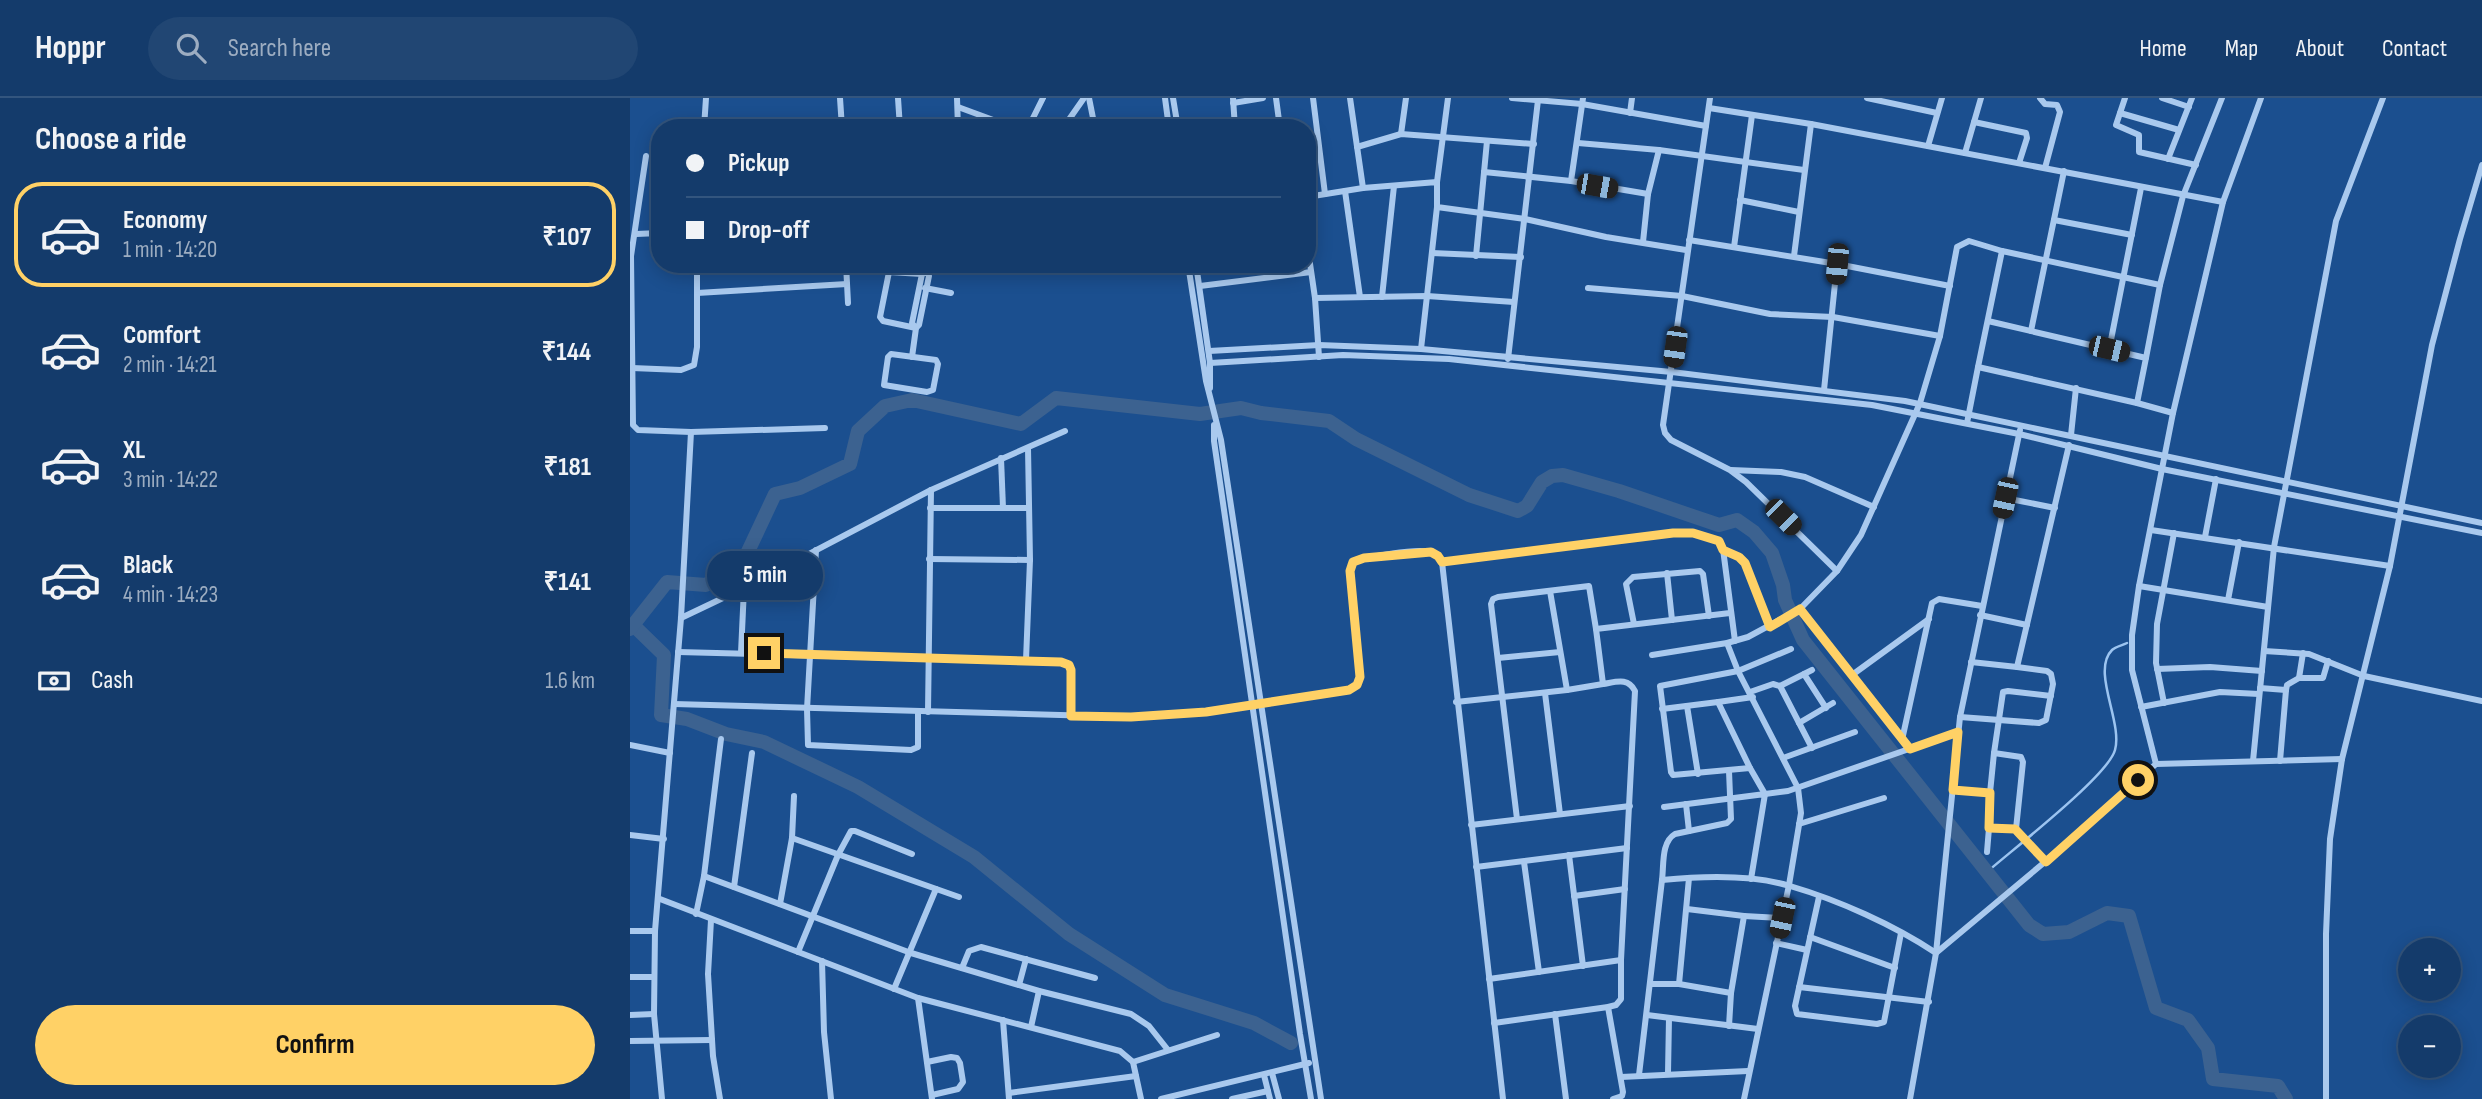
<!DOCTYPE html>
<meta charset="utf-8">
<style>
:root{--surface:#143b6b;--page:#214673;--text:#f1f3f6;--muted:#9dadc1;--line:#33557e;--accent:#ffd166}
body{margin:0;font-family:"Sofia Sans Condensed",sans-serif;background:var(--page);color:var(--text);height:100vh;display:flex;flex-direction:column;font-size:26px;white-space:nowrap}
*{box-sizing:border-box;margin:0}
p{font-size:23px;color:var(--muted)}
.icon{flex:none;width:38px;height:38px;fill:none;stroke:currentColor;stroke-width:2;stroke-linecap:round;stroke-linejoin:round}
.map{position:relative;flex:1;overflow:hidden}
.sheet{display:flex;flex-direction:column;background:var(--surface);width:630px}
.sheet>*{flex:none}
.banner{position:absolute;left:21px;top:21px;width:665px;height:154px;border-radius:28px;box-shadow:0 4px 18px #0003,0 0 0 2px var(--line);display:grid;align-content:center;height:154px;padding:0 35px;background:var(--surface)}
.buttons{position:absolute;left:1768px;top:840px;display:grid;gap:14px}
.buttons a{display:grid;place-items:center;width:63px;height:63px;border-radius:50%;background:var(--surface);box-shadow:0 4px 18px #0003,0 0 0 2px var(--line);font-size:35px}
.end{position:absolute;width:32px;height:32px;margin:-16px;border:9px solid #ffd166;background:#111;box-shadow:0 0 0 4px #111}
.from{border-radius:50%}
.bubble{position:absolute;height:49px;border-radius:24px;background:var(--surface);box-shadow:0 4px 18px #0003,0 0 0 2px var(--line);font-size:23px;font-weight:700;line-height:49px;text-align:center}
.car{position:absolute;width:21px;height:42px;margin:-21px -10px;border-radius:9px;box-shadow:0 0 5px 2px #0007;background:linear-gradient(#222 24%,#8ab4d8 0 40%,#222 0 76%,#8ab4d8 0 86%,#222 0)}
.banner b{display:flex;align-items:center;gap:24px;height:66px;font-size:26px}
.banner b+b{border-top:2px solid var(--line)}
.banner i{width:18px;height:18px;background:var(--text)}
ul{padding:0;list-style:none}
li{display:flex;align-items:center;gap:21px;height:105px;margin:0 14px 10px;padding:0 21px;border:4px solid transparent;border-radius:28px}
li div{flex:1}
li b{display:block;font-size:26px}
li em{font-style:normal;font-weight:700}
li.current{border-color:var(--accent)}
li>.icon{width:63px;height:63px;stroke-width:1.5}
h2{padding:0 35px;font-size:32px;line-height:84px}
.pay{display:flex;align-items:center;gap:18px;height:77px;padding:0 35px;font-size:26px}
.pay p{margin-inline-start:auto}
.primary-button{display:flex;gap:14px;margin-top:auto;padding:14px 35px}
.primary-button a{flex:1;height:80px;border-radius:42px;background:var(--accent);color:#111;font-size:28px;font-weight:700;line-height:80px;text-align:center}
header{display:flex;align-items:center;gap:42px;box-sizing:border-box;height:98px;padding:0 35px;background:var(--surface);border-bottom:2px solid var(--line)}
header strong{font-size:33px}
nav{display:flex;gap:38px;margin-inline-start:auto;font-size:24px}
.search{width:490px;height:63px;background:var(--page);display:flex;align-items:center;gap:18px;box-sizing:border-box;padding:0 24px;border-radius:38px;color:var(--muted);font-size:26px}
main{display:flex;flex:1;min-height:0}
.map>svg:first-child{display:block}
.lines{fill:none;stroke-linecap:round;stroke-linejoin:round}
.stream{stroke:#9cc4f0;stroke-width:2.5}
.river{stroke:#3c6290;stroke-width:14}
.street{stroke:#a9c9ee;stroke-width:6}
.route{stroke:#ffd166;stroke-width:9}
</style>
<header>
<strong>Hoppr</strong>
<div class="search"><svg class="icon" aria-label="search" viewBox="0 0 24 24"><circle cx="10" cy="10" r="6"/><path d="M15 15l6 6"/></svg>Search here</div>
<nav><a>Home</a><a>Map</a><a>About</a><a>Contact</a></nav>
</header>
<main>
<section class="sheet">
<h2>Choose a ride</h2>
<ul>
<li class="current"><svg class="icon" aria-label="car" viewBox="0 0 24 24"><path d="M5 17H2v-5l4-1 3-4h7l3 4 3 1v5h-3M9 17h6M6 11h13"/><circle cx="7" cy="17" r="2"/><circle cx="17" cy="17" r="2"/></svg><div><b>Economy</b><p>1 min · 14:20</p></div><em>₹107</em></li>
<li><svg class="icon" aria-label="car" viewBox="0 0 24 24"><path d="M5 17H2v-5l4-1 3-4h7l3 4 3 1v5h-3M9 17h6M6 11h13"/><circle cx="7" cy="17" r="2"/><circle cx="17" cy="17" r="2"/></svg><div><b>Comfort</b><p>2 min · 14:21</p></div><em>₹144</em></li>
<li><svg class="icon" aria-label="car" viewBox="0 0 24 24"><path d="M5 17H2v-5l4-1 3-4h7l3 4 3 1v5h-3M9 17h6M6 11h13"/><circle cx="7" cy="17" r="2"/><circle cx="17" cy="17" r="2"/></svg><div><b>XL</b><p>3 min · 14:22</p></div><em>₹181</em></li>
<li><svg class="icon" aria-label="car" viewBox="0 0 24 24"><path d="M5 17H2v-5l4-1 3-4h7l3 4 3 1v5h-3M9 17h6M6 11h13"/><circle cx="7" cy="17" r="2"/><circle cx="17" cy="17" r="2"/></svg><div><b>Black</b><p>4 min · 14:23</p></div><em>₹141</em></li>
</ul>
<div class="pay"><svg class="icon" aria-label="cash" viewBox="0 0 24 24"><path d="M3 7h18v10H3z"/><circle cx="12" cy="12" r="2"/></svg>Cash<p>1.6 km</p></div>
<div class="primary-button"><a>Confirm</a></div>
</section>
<div class="map">
<svg width="1852" height="1001" viewBox="0 0 1852 1001">
<rect width="100%" height="100%" fill="#1b4f8f"/>
<g class="lines">
<!-- stream -->
<path class="stream" d="M 1357,774 C 1382,752 1478,678 1485,652 C 1493,624 1461,573 1482,552 C 1485,549 1493,547 1497,545"/>
<!-- river -->
<g class="river">
<polyline points="3,527 34,557 31,617 57,621 96,636 134,644 228,689 344,759 439,836 535,897 624,925 661,945"/>
<polyline points="0,531 37,484 76,487 114,462 145,396 170,390 220,366 228,333 255,308 282,302 391,326 426,300 570,316 611,310 631,315 699,323 726,341 839,397 888,413 897,408 912,384 922,378 933,377 989,393 1089,427 1107,422 1124,434 1142,455 1153,487 1155,502 1173,542 1399,827 1413,836 1439,834 1477,815 1499,818 1526,910 1558,922 1578,950 1583,981 1648,988 1656,1001"/>
</g>
<!-- street -->
<g class="street">
<polyline points="210,0 212,30"/>
<polyline points="268,0 270,30"/>
<polyline points="327,0 328,30"/>
<polyline points="459,0 465,30"/>
<polyline points="535,0 539,30"/>
<polyline points="543,0 548,30"/>
<polyline points="603,0 605,30"/>
<polyline points="646,0 650,30"/>
<polyline points="683,0 695,96"/>
<polyline points="720,0 733,90"/>
<polyline points="882,0 952,6 1076,28"/>
<polyline points="1080,0 1033,327 1035,335 1041,342 1100,372 1116,384 1207,473"/>
<polyline points="1237,0 1307,15"/>
<polyline points="1410,0 1415,6 1427,7 1430,14 1415,70"/>
<polyline points="1495,0 1486,27 1509,37 1509,54 1566,67"/>
<polyline points="1532,0 1559,9"/>
<polyline points="603,5 633,0"/>
<polyline points="328,9 385,30"/>
<polyline points="1079,10 1181,26 1593,104"/>
<polyline points="1000,15 1002,0"/>
<polyline points="1490,15 1549,32"/>
<polyline points="1344,24 1396,35 1397,40 1389,65"/>
<polyline points="74,30 76,0"/>
<polyline points="398,30 413,0"/>
<polyline points="433,30 454,0"/>
<polyline points="771,36 776,0"/>
<polyline points="948,45 1029,52 1174,72"/>
<polyline points="1298,48 1312,0"/>
<polyline points="727,49 771,36 904,46"/>
<polyline points="1335,55 1351,0"/>
<polyline points="16,58 1,158 3,327 8,332 61,334 195,330"/>
<polyline points="1538,61 1562,0"/>
<polyline points="854,74 941,83 1018,96"/>
<polyline points="941,83 953,0"/>
<polyline points="807,84 818,0"/>
<polyline points="715,93 730,199"/>
<polyline points="677,99 733,90 807,84 807,109 895,121 976,139 1056,152"/>
<polyline points="1110,102 1169,114"/>
<polyline points="1424,122 1502,137"/>
<polyline points="6,136 30,135"/>
<polyline points="1059,142 1207,166 1320,188"/>
<polyline points="1013,144 1018,96 1029,52"/>
<polyline points="677,145 685,200 689,259"/>
<polyline points="1104,149 1122,17"/>
<polyline points="1372,153 1348,269 1507,305"/>
<polyline points="802,155 891,159"/>
<polyline points="846,158 857,43"/>
<polyline points="1164,158 1181,26"/>
<polyline points="216,166 218,205"/>
<polyline points="558,166 576,283 591,342 691,1001"/>
<polyline points="566,166 580,265 580,290"/>
<polyline points="297,174 292,176 282,225 286,230 289,227 299,178 297,174 299,166"/>
<polyline points="570,188 681,174"/>
<polyline points="295,190 321,195"/>
<polyline points="958,190 1052,198 1140,216 1203,219 1310,238"/>
<polyline points="67,195 217,186"/>
<polyline points="752,199 764,88"/>
<polyline points="685,200 797,198 884,204"/>
<polyline points="1358,223 1516,260 1507,305 1543,315"/>
<polyline points="1401,233 1434,73"/>
<polyline points="791,251 807,109"/>
<polyline points="1479,252 1511,90"/>
<polyline points="579,253 689,247 791,251 1042,274 1275,303 1852,425"/>
<polygon points="261,256 306,262 308,266 303,292 297,294 254,287 258,259"/>
<polyline points="282,259 286,230 253,223 250,219 259,174 292,176"/>
<polyline points="1516,260 1530,187"/>
<polyline points="878,261 908,2"/>
<polyline points="580,265 713,257 819,261 1242,307 1389,336 1532,371 1852,435"/>
<polyline points="2,270 51,272 64,267 67,249 67,166"/>
<polyline points="1194,292 1207,166"/>
<polyline points="1337,325 1348,269"/>
<polyline points="584,327 584,343 670,936 681,1001"/>
<polyline points="1441,337 1446,290"/>
<polyline points="371,360 373,410"/>
<polyline points="1101,372 1151,374 1175,379 1244,409"/>
<polyline points="1375,400 1425,410"/>
<polyline points="300,410 399,410"/>
<polyline points="1521,432 1760,468"/>
<polyline points="1575,439 1586,381"/>
<polyline points="1093,451 1109,459 1115,465 1140,529"/>
<polyline points="186,452 177,611 178,647 281,652 288,649 288,614"/>
<polyline points="299,461 400,462"/>
<polyline points="1037,475 1042,522"/>
<polyline points="1509,488 1638,509"/>
<polyline points="920,493 937,592"/>
<polyline points="1598,502 1609,444"/>
<polyline points="1170,511 1280,651"/>
<polyline points="1350,517 1397,527"/>
<polyline points="51,520 114,490 301,392 435,333"/>
<polyline points="1004,526 996,486 1003,479 1070,473 1073,476 1079,518"/>
<polyline points="1097,545 1108,573 1168,690 1171,715 1159,787 1114,1001"/>
<polyline points="1161,551 1108,573 1030,588 1041,674 1043,677 1120,670 1135,696 1158,693 1328,634"/>
<polyline points="1634,553 1679,556 1734,578 1852,603"/>
<polyline points="48,554 431,564 439,567 441,572 441,618"/>
<polyline points="111,555 114,490"/>
<polyline points="1022,557 1097,545 1118,539 1170,511 1207,473 1231,437 1290,305 1310,238 1327,149 1339,143 1372,153 1530,187 1553,98 1592,0"/>
<polyline points="868,560 930,554"/>
<polyline points="396,562 400,462 398,350"/>
<polyline points="1341,564 1387,569 1439,347"/>
<polyline points="1527,571 1580,569 1632,573"/>
<polyline points="1174,576 1196,610"/>
<polyline points="1222,577 1299,521"/>
<polyline points="1669,580 1693,580 1698,563"/>
<polyline points="1150,588 1182,572"/>
<polyline points="1630,590 1656,592"/>
<polyline points="1120,594 1143,586 1150,588 1182,650"/>
<polyline points="915,595 930,716"/>
<polyline points="826,604 937,592 973,586"/>
<polyline points="1534,605 1526,565 1527,526 1544,435"/>
<path d="M 44,606 L 501,619 L 576,614 L 718,592 L 727,587 L 730,579 L 720,473 L 723,464 C 736,459 786,450 800,454 C 806,455 809,460 812,464"/>
<polyline points="1057,608 1068,676"/>
<polyline points="1511,609 1590,594 1629,596"/>
<polyline points="1032,611 1088,604"/>
<polyline points="298,614 301,392"/>
<polyline points="1330,619 1409,625 1416,622 1423,586 1421,576 1417,573 1387,569"/>
<polyline points="1169,625 1203,605"/>
<polyline points="1272,642 1302,505 1309,501 1352,508"/>
<polyline points="0,647 40,655"/>
<polyline points="1364,655 1373,594 1378,593 1421,598"/>
<polyline points="1153,660 1225,634"/>
<polyline points="1623,663 1644,449 1706,123 1753,0"/>
<polyline points="1650,663 1656,592 1657,587 1669,580 1673,555"/>
<polyline points="1526,666 1502,572 1502,537 1509,488 1543,315 1593,104 1631,0"/>
<polyline points="1120,670 1088,604 1123,599"/>
<path d="M 1099,673 L 1101,721 L 1097,725 L 1045,736 C 1031,744 1034,767 1032,782 C 1073,778 1121,776 1160,788 C 1208,802 1264,827 1306,855 L 1416,763 L 1526,666 L 1712,661"/>
<polyline points="1323,692 1360,695 1364,655 1391,659 1393,664 1386,731 1359,730 1360,695"/>
<polyline points="1056,706 1059,733"/>
<polyline points="1034,709 1135,696 1121,781"/>
<polyline points="887,721 861,506 863,501 868,499 959,488 966,531"/>
<polyline points="1169,726 1254,700"/>
<polyline points="841,727 1000,708"/>
<polyline points="1386,731 1416,763"/>
<polyline points="0,737 34,741"/>
<polyline points="162,740 329,799"/>
<polyline points="1357,754 1359,730"/>
<polyline points="939,757 953,868"/>
<polyline points="894,764 909,874"/>
<polyline points="846,769 997,750"/>
<polyline points="74,778 281,855 409,893 501,916 519,928 538,952"/>
<polyline points="104,789 122,655"/>
<polyline points="944,798 995,791"/>
<polyline points="1189,799 1165,908 1167,916 1247,926 1254,924 1271,835"/>
<polyline points="30,801 288,900 490,953 503,964 511,1001"/>
<polyline points="150,806 162,740 164,698"/>
<polyline points="1057,811 1114,818 1101,895 1099,928"/>
<polyline points="66,816 74,778 91,641"/>
<polyline points="1114,818 1151,820"/>
<polyline points="81,822 78,876 83,958 90,1001"/>
<polyline points="0,833 25,833"/>
<polyline points="1180,839 1265,870"/>
<polyline points="1146,845 1177,852"/>
<polyline points="168,854 208,757 221,733 225,733 282,756"/>
<polyline points="192,863 194,934 201,1001"/>
<polyline points="332,870 339,853 351,849 465,880"/>
<polyline points="0,879 24,879"/>
<polyline points="859,881 991,862"/>
<polyline points="1020,886 1049,886 1101,895"/>
<polyline points="1049,886 1059,780"/>
<polyline points="389,887 396,861"/>
<polyline points="1169,889 1299,904"/>
<polyline points="264,891 306,791"/>
<polyline points="288,900 302,1001"/>
<polyline points="978,909 993,994 992,998 983,1001"/>
<polyline points="925,916 936,1001"/>
<polyline points="0,917 24,916"/>
<polyline points="1017,917 1128,931"/>
<polyline points="373,922 379,1001"/>
<path d="M 864,925 L 978,909 L 986,907 L 991,901 L 991,862 L 1005,593 C 998,579 986,584 973,586 L 966,531 L 1100,515"/>
<polyline points="401,929 409,893"/>
<polyline points="0,943 82,942"/>
<polyline points="297,964 321,959 327,960 330,965 333,984 328,991 302,997"/>
<polyline points="503,964 587,937"/>
<polyline points="642,975 649,1001"/>
<polyline points="1038,975 1039,920"/>
<polyline points="634,977 640,1001"/>
<polyline points="1009,977 1032,782"/>
<polyline points="991,979 1118,973"/>
<polyline points="379,995 506,978"/>
<polyline points="32,1001 24,916 25,833 51,520 61,334"/>
<polyline points="531,1001 679,965"/>
<polyline points="602,1001 638,993"/>
<polyline points="873,1001 812,464 1043,435 1063,435 1089,443 1093,451 1105,543"/>
<polyline points="1280,1001 1306,855 1330,619 1390,332"/>
<polyline points="1696,1001 1696,836 1700,741 1712,661 1760,468 1802,247 1830,141 1852,67"/>
</g>
</g>
<g class="lines">
<!-- route -->
<polyline class="route" points="134,555 431,564 439,567 441,572 441,618 501,619 576,614 719,592 727,587 730,579 720,473 723,464 734,460 801,454 808,458 812,464 1043,435 1063,435 1089,443 1093,452 1109,459 1115,465 1140,529 1170,511 1280,651 1328,634 1323,692 1360,695 1359,730 1385,731 1416,764 1508,682"/>
</g>
</svg>
<div class="buttons">
<a>+</a>
<a>−</a>
</div>
<i class="end from" style="left:1508px;top:682px"></i>
<i class="end" style="left:134px;top:555px"></i>
<div class="bubble" style="left:77px;top:453px;width:116px">5 min</div>
<i class="car" style="left:967px;top:88px;rotate:100deg"></i>
<i class="car" style="left:1207px;top:166px;rotate:185deg"></i>
<i class="car" style="left:1045px;top:249px;rotate:188deg"></i>
<i class="car" style="left:1479px;top:251px;rotate:103deg"></i>
<i class="car" style="left:1375px;top:400px;rotate:192deg"></i>
<i class="car" style="left:1153px;top:419px;rotate:135deg"></i>
<i class="car" style="left:1152px;top:820px;rotate:192deg"></i>
<div class="banner">
<b><i class="from"></i>Pickup</b>
<b><i></i>Drop-off</b>
</div>
</div>
</main>
